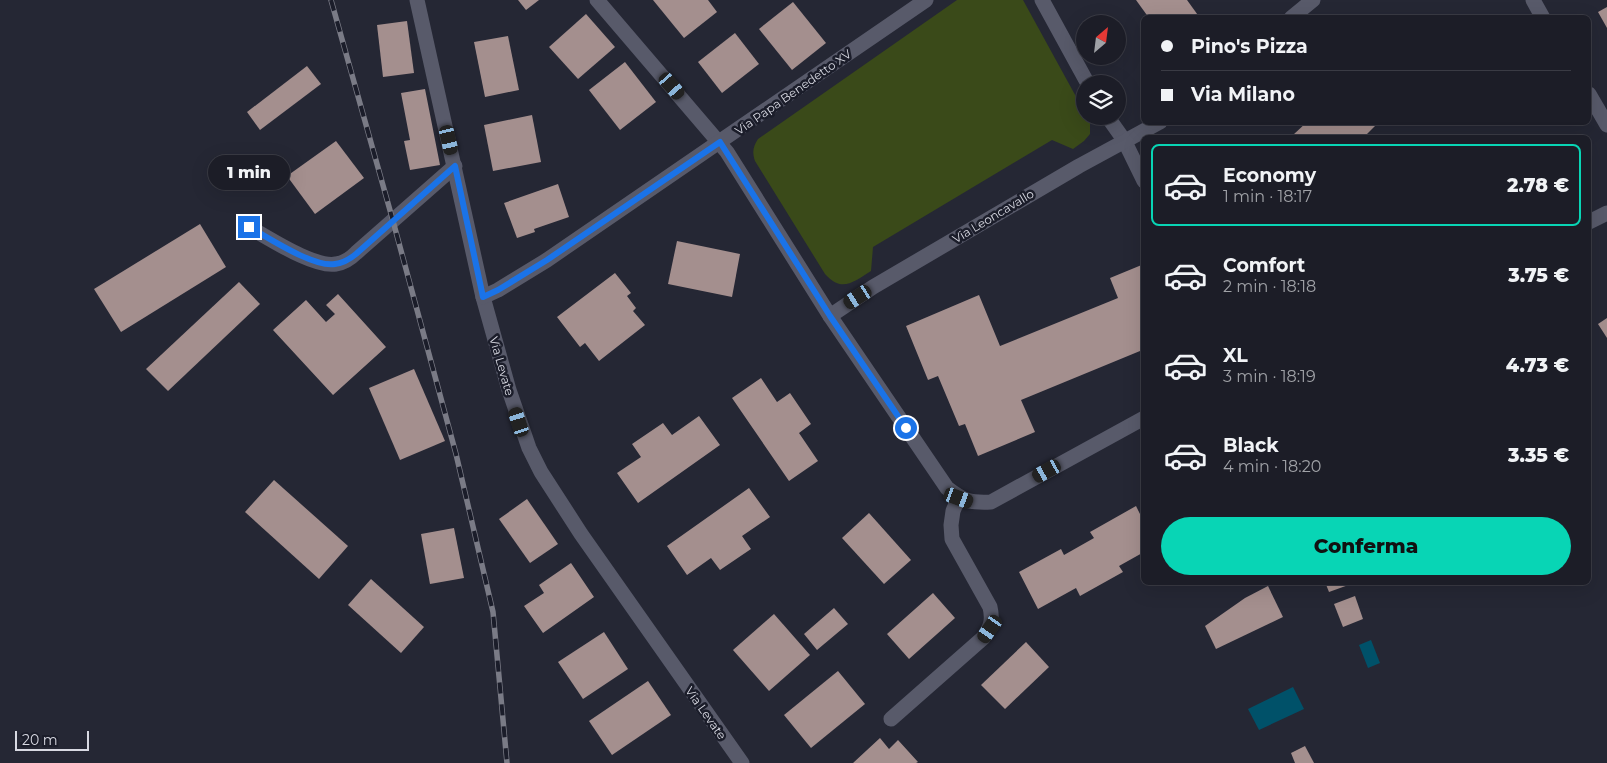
<!DOCTYPE html>
<html lang="it">
<meta charset="utf-8">
<style>
:root{--surface:#1c1d27;--page:#292a33;--text:#f1f3f6;--muted:#a0a2a7;--line:#3a3b44;--accent:#08d5b5}
body{margin:0;font-family:Montserrat,sans-serif;background:var(--page);color:var(--text);height:100vh;display:flex;flex-direction:column;font-size:19px;white-space:nowrap}
*{box-sizing:border-box;margin:0}
p{font-size:16px;color:var(--muted)}
.icon{flex:none;width:28px;height:28px;fill:none;stroke:currentColor;stroke-width:2;stroke-linecap:round;stroke-linejoin:round}
.map{position:relative;flex:1;overflow:hidden}
.sheet{position:absolute;left:1141px;top:135px;width:450px;height:450px;display:flex;flex-direction:column;background:var(--surface);border-radius:8px;box-shadow:0 5px 20px #0002,0 0 0 1px var(--line)}
.sheet>*{flex:none}
.guide{position:absolute;left:1141px;top:15px;width:450px;height:110px;border-radius:8px;box-shadow:0 5px 20px #0002,0 0 0 1px var(--line);display:grid;align-content:center;height:110px;padding:0 20px;background:var(--surface)}
.needle{width:32px;rotate:28deg}
.tools{position:absolute;left:1076px;top:15px;display:grid;gap:10px}
.tools a{display:grid;place-items:center;width:50px;height:50px;border-radius:50%;background:var(--surface);box-shadow:0 5px 20px #0002,0 0 0 1px var(--line);font-size:25px}
.scale{position:absolute;left:15px;bottom:12px;width:74px;box-sizing:border-box;padding-left:5px;border:2px solid #d8d9e2;border-top:0;font-size:14px;line-height:18px;white-space:nowrap;color:#d8d9e2;-webkit-text-stroke:4px #1b1d2a;paint-order:stroke}
.end{position:absolute;width:22px;height:22px;margin:-11px;border:6px solid #1a73e8;background:#fff;box-shadow:0 0 0 2px #fff}
.from{border-radius:50%}
.bubble{position:absolute;height:35px;border-radius:18px;background:var(--surface);box-shadow:0 5px 20px #0002,0 0 0 1px var(--line);font-size:16px;font-weight:800;line-height:35px;text-align:center}
.car{position:absolute;width:15px;height:30px;margin:-15px -8px;border-radius:6px;box-shadow:0 0 4px 1px #0007;background:linear-gradient(#222 24%,#8ab4d8 0 40%,#222 0 76%,#8ab4d8 0 86%,#222 0)}
.guide b{display:flex;align-items:center;gap:18px;height:48px;font-size:19px}
.guide b+b{border-top:1px solid var(--line)}
.guide i{width:12px;height:12px;background:var(--text)}
ul{padding:9px 0 0;list-style:none}
li{display:flex;align-items:center;gap:15px;height:82px;margin:0 10px 8px;padding:0 10px;border:2px solid transparent;border-radius:8px}
li div{flex:1}
li b{display:block;font-size:19px}
li em{font-style:normal;font-weight:800}
li.active{border-color:var(--accent)}
li>.icon{width:45px;height:45px;stroke-width:1.5}
.action{display:flex;gap:10px;margin-top:auto;padding:10px 20px}
.action a{flex:1;height:58px;border-radius:30px;background:var(--accent);color:#111;font-size:20px;font-weight:800;line-height:58px;text-align:center}
.map>svg:first-child{display:block}
.green{fill:#3a4a19}
.water{fill:#005169}
.building{fill:#a48f8e}
.lines{fill:none;stroke-linecap:round;stroke-linejoin:round}
.minor{stroke:#585a6a;stroke-width:15}
.rail-casing{stroke:#7a7b86;stroke-width:5.5}
.rail{stroke:#1b1d2a;stroke-width:4;stroke-dasharray:11;stroke-linecap:butt}
.route{stroke:#1a73e8;stroke-width:6}
.labels{text-anchor:middle;dominant-baseline:central;stroke-width:5;stroke-linejoin:round;paint-order:stroke}
.street-label{font-size:12px;fill:#d8d9e2;stroke:#1b1d2a}
</style>
<div class="map">
<svg width="1607" height="763" viewBox="0 0 1607 763">
<rect width="100%" height="100%" fill="#252734"/>
<!-- green -->
<path class="green" d="M 957,0 L 1023,0 L 1085,113 L 1085,116 L 1087,116 L 1090,122 L 1090,134 L 1084,141 L 1073,149 L 1052,140 L 873,247 L 871,271 C 853,282 842,293 825,274 L 755,161 C 752,152 753,147 758,139 Z"/>
<!-- water -->
<g class="water">
<polygon points="1371,640 1380,663 1368,668 1359,645"/>
<polygon points="1293,687 1304,709 1259,730 1248,709"/>
</g>
<!-- building -->
<g class="building">
<polygon points="518,0 539,0 526,10"/>
<polygon points="653,0 708,0 717,12 684,38"/>
<polygon points="1136,0 1187,0 1200,18 1149,18"/>
<polygon points="793,2 826,43 792,70 759,29"/>
<polygon points="1607,7 1607,28 1598,12"/>
<polygon points="586,14 615,47 578,79 549,47"/>
<polygon points="407,21 414,73 383,77 377,25"/>
<polygon points="735,33 759,64 722,93 698,62"/>
<polygon points="508,36 519,90 485,97 474,42"/>
<polygon points="625,62 656,102 620,130 589,90"/>
<polygon points="307,66 321,84 260,130 247,112"/>
<polygon points="425,89 440,165 410,170 404,141 410,140 401,93"/>
<polygon points="532,115 541,162 493,171 484,125"/>
<polygon points="1307,122 1379,122 1363,138 1295,138 1293,135"/>
<polygon points="336,141 364,178 315,214 287,176"/>
<polygon points="558,184 569,217 534,229 535,232 517,238 504,203"/>
<polygon points="200,224 226,267 121,332 94,289"/>
<polygon points="677,241 740,254 732,297 668,284"/>
<polygon points="1144,264 1144,359 1140,351 1021,400 1035,432 978,456 965,424 959,426 938,376 928,380 906,326 979,295 1000,346 1118,298 1110,278"/>
<polygon points="615,273 631,293 627,296 636,308 633,311 645,325 599,361 585,343 580,347 557,317"/>
<polygon points="239,282 260,304 168,391 146,369"/>
<polygon points="338,294 386,347 333,395 273,330 306,300 326,322 335,314 326,305"/>
<polygon points="1607,318 1607,338 1598,324"/>
<polygon points="414,369 445,441 400,460 369,388"/>
<polygon points="761,378 777,402 790,393 811,424 799,433 818,461 789,481 732,398"/>
<polygon points="699,416 720,445 638,503 617,473 641,457 632,444 663,423 672,435"/>
<polygon points="274,480 348,546 319,579 245,512"/>
<polygon points="749,488 770,517 742,536 751,549 720,570 711,558 687,575 667,546"/>
<polygon points="527,499 558,544 530,563 499,519"/>
<polygon points="1136,506 1140,514 1144,512 1144,552 1119,566 1123,572 1080,596 1076,588 1038,609 1019,572 1061,549 1064,555 1094,538 1090,532"/>
<polygon points="869,513 911,560 884,584 842,538"/>
<polygon points="454,528 464,578 430,584 421,534"/>
<polygon points="571,563 594,597 543,633 524,606 544,593 539,585"/>
<polygon points="371,579 424,627 401,653 348,605"/>
<polygon points="1325,582 1354,582 1354,583 1329,592"/>
<polygon points="1268,586 1283,617 1216,649 1205,626 1245,598"/>
<polygon points="933,593 955,618 909,659 887,634"/>
<polygon points="1355,596 1363,619 1343,627 1334,604"/>
<polygon points="834,608 848,624 817,650 804,634"/>
<polygon points="774,614 810,655 769,691 733,650"/>
<polygon points="604,632 628,669 583,699 558,662"/>
<polygon points="1026,642 1049,667 1005,709 981,685"/>
<polygon points="838,671 865,704 811,748 784,715"/>
<polygon points="648,681 671,715 612,755 589,721"/>
<polygon points="880,738 889,749 898,740 918,762 916,763 853,763"/>
<polygon points="1305,746 1314,763 1295,763 1291,753"/>
</g>
<g class="lines">
<!-- minor -->
<g class="minor">
<polyline points="417,0 483,297 509,390 529,448 541,472 581,534 742,763"/>
<path d="M 597,0 L 727,152 L 830,316 L 947,488 C 964,501 969,503 991,502 L 1144,418"/>
<polyline points="1042,0 1088,84"/>
<polyline points="1533,0 1543,18"/>
<polyline points="1291,18 1313,0"/>
<polyline points="1589,94 1607,125"/>
<polyline points="1107,116 1124,140 1144,181"/>
<polyline points="1589,222 1607,213"/>
<path d="M 249,227 C 269,238 314,268 336,264 C 344,263 350,259 356,253 L 455,166"/>
<polyline points="483,297 498,290 547,260 926,0"/>
<polyline points="830,316 873,287 1079,166 1160,122"/>
<path d="M 891,719 L 983,638 C 991,627 993,620 990,607 L 952,539 L 951,525 L 953,511 L 959,497"/>
</g>
<!-- rail casing -->
<g class="rail-casing">
<polyline id="rail" points="331,0 393,221 456,454 493,612 507,763"/>
</g>
<!-- rail -->
<use href="#rail" class="rail"/>
</g>
<g class="lines">
<!-- route -->
<path class="route" d="M 249,227 C 269,238 314,268 335,264 C 344,263 350,259 356,254 L 455,166 L 483,297 L 498,290 L 547,260 L 720,142 L 830,316 L 906,428"/>
</g>
<g class="labels">
<!-- street labels -->
<g class="street-label">
<text transform="translate(793 92) rotate(-35)">Via Papa Benedetto XV</text>
<text transform="translate(993 216) rotate(-31)">Via Leoncavallo</text>
<text transform="translate(502 366) rotate(74)">Via Levate</text>
<text transform="translate(706 713) rotate(55)">Via Levate</text>
</g>
</g>
</svg>
<div class="tools">
<a><svg class="needle" viewBox="-14 -14 28 28"><path d="M0-13l5 13h-10z" fill="#e53935"/><path d="M0 13l5-13h-10z" fill="#a0a2a7"/></svg></a>
<a><svg class="icon" aria-label="layers" viewBox="0 0 24 24"><path d="M12 4l9 5-9 5-9-5zM3 14l9 5 9-5"/></svg></a>
</div>
<div class="scale">20 m</div>
<i class="end from" style="left:906px;top:428px"></i>
<i class="end" style="left:249px;top:227px"></i>
<div class="bubble" style="left:208px;top:155px;width:82px">1 min</div>
<i class="car" style="left:672px;top:86px;rotate:139deg"></i>
<i class="car" style="left:449px;top:140px;rotate:167deg"></i>
<i class="car" style="left:858px;top:297px;rotate:237deg"></i>
<i class="car" style="left:519px;top:422px;rotate:342deg"></i>
<i class="car" style="left:1047px;top:471px;rotate:241deg"></i>
<i class="car" style="left:959px;top:498px;rotate:110deg"></i>
<i class="car" style="left:990px;top:629px;rotate:215deg"></i>
<div class="guide">
<b><i class="from"></i>Pino's Pizza</b>
<b><i></i>Via Milano</b>
</div>
<section class="sheet">
<ul>
<li class="active"><svg class="icon" aria-label="car" viewBox="0 0 24 24"><path d="M5 17H2v-5l4-1 3-4h7l3 4 3 1v5h-3M9 17h6M6 11h13"/><circle cx="7" cy="17" r="2"/><circle cx="17" cy="17" r="2"/></svg><div><b>Economy</b><p>1 min · 18:17</p></div><em>2.78 €</em></li>
<li><svg class="icon" aria-label="car" viewBox="0 0 24 24"><path d="M5 17H2v-5l4-1 3-4h7l3 4 3 1v5h-3M9 17h6M6 11h13"/><circle cx="7" cy="17" r="2"/><circle cx="17" cy="17" r="2"/></svg><div><b>Comfort</b><p>2 min · 18:18</p></div><em>3.75 €</em></li>
<li><svg class="icon" aria-label="car" viewBox="0 0 24 24"><path d="M5 17H2v-5l4-1 3-4h7l3 4 3 1v5h-3M9 17h6M6 11h13"/><circle cx="7" cy="17" r="2"/><circle cx="17" cy="17" r="2"/></svg><div><b>XL</b><p>3 min · 18:19</p></div><em>4.73 €</em></li>
<li><svg class="icon" aria-label="car" viewBox="0 0 24 24"><path d="M5 17H2v-5l4-1 3-4h7l3 4 3 1v5h-3M9 17h6M6 11h13"/><circle cx="7" cy="17" r="2"/><circle cx="17" cy="17" r="2"/></svg><div><b>Black</b><p>4 min · 18:20</p></div><em>3.35 €</em></li>
</ul>
<div class="action"><a>Conferma</a></div>
</section>
</div>
